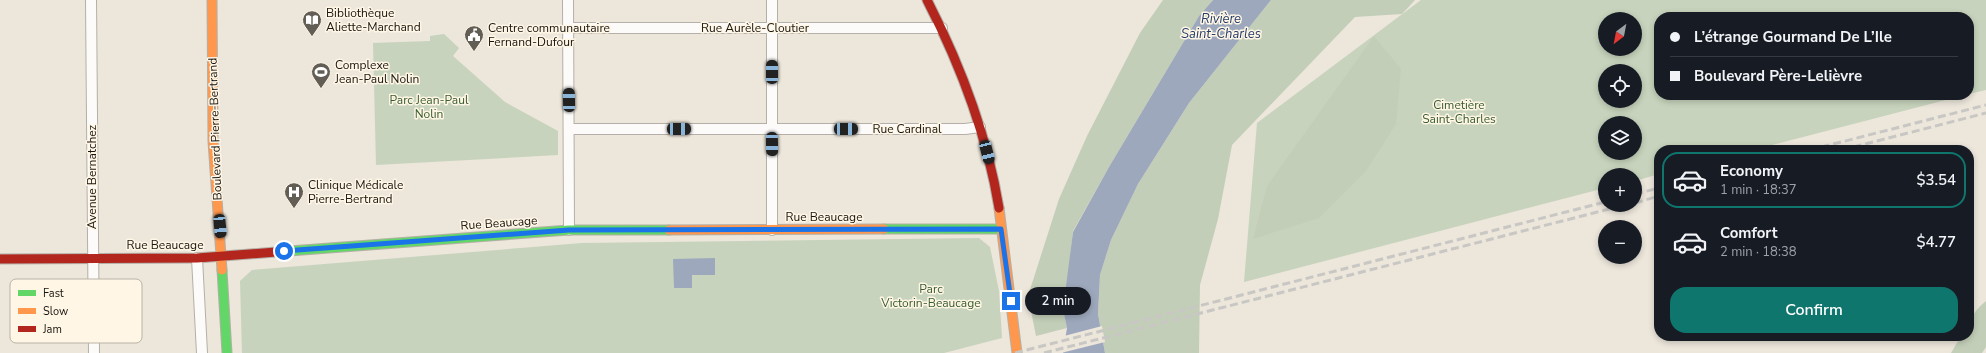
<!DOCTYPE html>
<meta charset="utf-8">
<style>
:root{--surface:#171b24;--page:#242831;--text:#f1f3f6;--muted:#9ea1a6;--line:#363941;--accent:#0f766e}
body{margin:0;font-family:"Nunito Sans",sans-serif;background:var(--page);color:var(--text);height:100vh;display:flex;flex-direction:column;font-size:15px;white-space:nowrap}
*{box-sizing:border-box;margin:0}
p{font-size:13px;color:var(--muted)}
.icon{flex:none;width:22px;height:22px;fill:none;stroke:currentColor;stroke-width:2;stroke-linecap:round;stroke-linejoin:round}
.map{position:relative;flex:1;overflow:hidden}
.sheet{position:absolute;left:1654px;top:145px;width:320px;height:196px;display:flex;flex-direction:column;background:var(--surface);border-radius:16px;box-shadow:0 2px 6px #0003}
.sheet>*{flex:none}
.top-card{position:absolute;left:1654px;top:12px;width:320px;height:88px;border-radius:16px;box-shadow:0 2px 6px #0003;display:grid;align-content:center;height:88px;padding:0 16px;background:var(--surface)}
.needle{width:26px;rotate:212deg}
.tools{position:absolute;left:1598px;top:12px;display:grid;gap:8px}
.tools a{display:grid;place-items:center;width:44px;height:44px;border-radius:50%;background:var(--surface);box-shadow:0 2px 6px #0003;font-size:20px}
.end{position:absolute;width:18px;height:18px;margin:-9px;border:5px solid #1a73e8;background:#fff;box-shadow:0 0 0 2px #fff}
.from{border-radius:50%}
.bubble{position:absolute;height:28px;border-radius:14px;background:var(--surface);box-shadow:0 2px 6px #0003;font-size:13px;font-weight:600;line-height:28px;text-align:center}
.car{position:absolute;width:12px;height:24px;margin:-12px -6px;border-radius:5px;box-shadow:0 0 3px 1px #0007;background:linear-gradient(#222 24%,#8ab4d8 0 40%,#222 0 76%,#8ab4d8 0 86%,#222 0)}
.top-card b{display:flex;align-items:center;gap:14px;height:38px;font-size:15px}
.top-card b+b{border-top:1px solid var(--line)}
.top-card i{width:10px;height:10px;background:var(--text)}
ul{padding:7px 0 0;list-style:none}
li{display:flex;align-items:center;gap:12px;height:56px;margin:0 8px 6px;padding:0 8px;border:2px solid transparent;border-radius:16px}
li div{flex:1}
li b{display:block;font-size:15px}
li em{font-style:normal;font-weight:600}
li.on{border-color:var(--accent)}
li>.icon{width:36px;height:36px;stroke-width:1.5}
.action{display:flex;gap:8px;margin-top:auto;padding:8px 16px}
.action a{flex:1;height:46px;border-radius:16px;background:var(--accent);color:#fff;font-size:16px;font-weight:600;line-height:46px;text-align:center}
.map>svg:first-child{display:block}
.green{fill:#c7d3bc;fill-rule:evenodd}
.forest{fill:#c3ceb8}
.water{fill:#9da8bc}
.pier{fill:#ece6db}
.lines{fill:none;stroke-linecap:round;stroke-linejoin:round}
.street-casing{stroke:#b4b0a7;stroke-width:12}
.fast-casing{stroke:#b4b0a7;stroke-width:11}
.slow-casing{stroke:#b4b0a7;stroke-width:11}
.jam-casing{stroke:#b4b0a7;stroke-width:11}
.street{stroke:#fcfbfa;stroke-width:10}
.fast{stroke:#63d668;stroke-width:9}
.slow{stroke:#ff974d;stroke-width:9}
.jam{stroke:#b3261e;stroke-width:9}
.rail{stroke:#c8c7c4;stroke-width:3;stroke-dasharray:8 4;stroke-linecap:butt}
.route{stroke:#1a73e8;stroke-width:5}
.labels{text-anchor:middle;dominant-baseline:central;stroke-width:3;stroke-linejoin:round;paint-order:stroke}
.poi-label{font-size:12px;fill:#18150e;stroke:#fff6e6;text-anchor:start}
.street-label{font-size:12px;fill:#18150e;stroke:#fff6e6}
.park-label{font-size:12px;fill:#375c2d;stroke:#fff6e6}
.water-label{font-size:13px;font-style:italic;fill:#253d6a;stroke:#fff6e6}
.key{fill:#fff6e6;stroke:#bab2a5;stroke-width:1}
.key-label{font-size:11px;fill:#18150e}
</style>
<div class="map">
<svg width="1986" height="353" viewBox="0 0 1986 353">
<rect width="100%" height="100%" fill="#ece6db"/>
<!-- green -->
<g class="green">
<path d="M 1421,0 L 1986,0 L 1986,90 L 1969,94 L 1969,17 L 1659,17 L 1659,95 L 1965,95 L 1753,150 L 1659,150 L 1659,174 L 1635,181 L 1635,175 L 1605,175 L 1605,188 L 1244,282 L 1257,123 ZM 1605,19 L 1635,19 L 1635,49 L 1605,49 ZM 1605,71 L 1635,71 L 1635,101 L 1605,101 ZM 1605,123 L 1635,123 L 1635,153 L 1605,153 Z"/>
<polygon points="444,34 459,48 453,56 505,102 558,131 558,155 376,165 373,43 430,41 430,36"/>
<polygon points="979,238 990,247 999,291 1002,338 944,353 242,353 240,281 252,270 582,243"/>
</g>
<!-- forest -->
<g class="forest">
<polygon points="1163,0 1213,0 1199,16 1109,167 1073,231 1064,313 1067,328 1036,336 1028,296 1059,199 1087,136 1140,33"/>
<polygon points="1271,0 1415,0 1402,14 1355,17 1232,145 1218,219 1200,285 1199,353 1105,353 1098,314 1100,275 1111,240 1138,184 1189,103"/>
<polygon points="1374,36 1401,69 1396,124 1366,171 1319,218 1253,239 1267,186"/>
<path d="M 1986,301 L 1986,347 L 1982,353 L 1951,353 L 1961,336 L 1969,336 C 1969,319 1973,312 1986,301 Z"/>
</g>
<!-- water -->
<g class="water">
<polygon points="1213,0 1271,0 1189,103 1138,184 1111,240 1100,275 1098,314 1105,353 1063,353 1067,328 1063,309 1073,232 1109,167 1199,16"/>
<polygon points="715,258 715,275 692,275 692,288 674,288 673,259"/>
</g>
<!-- pier -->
<polygon class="pier" points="1102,326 1105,342 1061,353 1064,336"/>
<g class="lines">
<!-- street casing -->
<g class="street-casing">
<g id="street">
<polyline points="91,0 94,353"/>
<polyline points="568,0 569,230"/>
<polyline points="772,0 772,230"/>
<polyline points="568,28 942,28"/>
<polyline points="570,129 965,129 980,127"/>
<polyline points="197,258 202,353"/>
</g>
</g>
<!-- fast casing -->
<g class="fast-casing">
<g id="fast">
<polyline points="884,229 1001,229"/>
<polyline points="276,252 569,230 669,230"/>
<polyline points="222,270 227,353"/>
</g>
</g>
<!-- slow casing -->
<g class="slow-casing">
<g id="slow">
<polyline points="212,0 213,141 222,270"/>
<polyline points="999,208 1017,353"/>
<polyline points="669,230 884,229"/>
</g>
</g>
<!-- jam casing -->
<g class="jam-casing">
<g id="jam">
<path d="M 927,0 C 961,66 987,135 999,208"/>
<polyline points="0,259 197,258 276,252"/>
</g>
</g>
<!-- street -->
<use href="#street" class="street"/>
<!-- fast -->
<use href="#fast" class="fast"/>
<!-- slow -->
<use href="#slow" class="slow"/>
<!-- jam -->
<use href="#jam" class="jam"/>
<!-- rail -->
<g class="rail">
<polyline points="1810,150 1986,105"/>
<polyline points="1842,150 1986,113"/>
<polyline points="1635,194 1659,188"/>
<polyline points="1635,203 1659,196"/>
<polyline points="1015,353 1605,202"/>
<polyline points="1044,353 1625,205"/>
</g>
</g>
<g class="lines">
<!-- route -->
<polyline class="route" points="284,251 569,230 1001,229 1011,301"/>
</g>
<!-- icons -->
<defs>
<g id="library-pin" transform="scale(1)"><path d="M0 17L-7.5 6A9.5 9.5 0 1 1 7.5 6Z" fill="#625e56" stroke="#fff6e6"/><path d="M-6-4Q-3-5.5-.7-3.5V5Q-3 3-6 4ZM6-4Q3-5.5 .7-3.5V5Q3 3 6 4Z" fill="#fff"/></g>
<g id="civic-pin" transform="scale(1)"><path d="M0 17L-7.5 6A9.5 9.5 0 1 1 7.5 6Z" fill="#625e56" stroke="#fff6e6"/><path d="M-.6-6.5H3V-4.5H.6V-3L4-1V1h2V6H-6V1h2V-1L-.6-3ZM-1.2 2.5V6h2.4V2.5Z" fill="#fff"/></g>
<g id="stadium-pin" transform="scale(1)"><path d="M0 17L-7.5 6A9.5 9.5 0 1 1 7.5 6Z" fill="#625e56" stroke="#fff6e6"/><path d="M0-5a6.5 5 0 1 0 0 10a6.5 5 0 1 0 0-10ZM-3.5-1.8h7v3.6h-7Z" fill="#fff"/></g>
<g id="hospital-pin" transform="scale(1)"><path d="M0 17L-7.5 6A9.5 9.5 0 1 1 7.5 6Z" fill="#625e56" stroke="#fff6e6"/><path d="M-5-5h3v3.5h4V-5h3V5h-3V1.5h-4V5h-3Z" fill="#fff"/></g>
</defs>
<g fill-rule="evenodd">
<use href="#library-pin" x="312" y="20"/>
<use href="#civic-pin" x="474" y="35"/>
<use href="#stadium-pin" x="321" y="72"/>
<use href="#hospital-pin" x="294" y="192"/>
</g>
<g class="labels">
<!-- poi labels -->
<g class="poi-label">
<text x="326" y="13">Bibliothèque<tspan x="326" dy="14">Aliette-Marchand</tspan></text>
<text x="488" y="28">Centre communautaire<tspan x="488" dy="14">Fernand-Dufour</tspan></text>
<text x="335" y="65">Complexe<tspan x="335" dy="14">Jean-Paul Nolin</tspan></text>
<text x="308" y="185">Clinique Médicale<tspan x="308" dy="14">Pierre-Bertrand</tspan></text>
</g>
<!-- street labels -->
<g class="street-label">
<text x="755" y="28">Rue Aurèle-Cloutier</text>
<text transform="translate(215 129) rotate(-92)">Boulevard Pierre-Bertrand</text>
<text x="907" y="129">Rue Cardinal</text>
<text transform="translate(92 177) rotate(-90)">Avenue Bernatchez</text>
<text x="824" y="217">Rue Beaucage</text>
<text transform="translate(499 223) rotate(-4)">Rue Beaucage</text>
<text x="165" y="245">Rue Beaucage</text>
</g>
<!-- park labels -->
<g class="park-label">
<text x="429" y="100">Parc Jean-Paul<tspan x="429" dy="14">Nolin</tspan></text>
<text x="1459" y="105">Cimetière<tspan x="1459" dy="14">Saint-Charles</tspan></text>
<text x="931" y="289">Parc<tspan x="931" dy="14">Victorin-Beaucage</tspan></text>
</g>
<!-- water labels -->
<g class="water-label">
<text x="1221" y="19">Rivière<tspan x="1221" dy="15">Saint-Charles</tspan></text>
</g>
</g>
<!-- legend -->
<rect x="10" y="279" width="132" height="64" rx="6" class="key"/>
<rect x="18" y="290" width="18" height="6" fill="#63d668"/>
<rect x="18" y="308" width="18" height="6" fill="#ff974d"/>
<rect x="18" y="326" width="18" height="6" fill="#b3261e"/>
<g class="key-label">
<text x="43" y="297">Fast</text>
<text x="43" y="315">Slow</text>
<text x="43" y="333">Jam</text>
</g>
</svg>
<div class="tools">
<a><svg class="needle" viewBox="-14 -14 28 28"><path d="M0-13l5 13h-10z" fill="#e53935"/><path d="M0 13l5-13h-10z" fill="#9ea1a6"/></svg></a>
<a><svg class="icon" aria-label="locate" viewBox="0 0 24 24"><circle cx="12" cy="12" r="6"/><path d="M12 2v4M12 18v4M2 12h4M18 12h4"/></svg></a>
<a><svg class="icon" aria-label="layers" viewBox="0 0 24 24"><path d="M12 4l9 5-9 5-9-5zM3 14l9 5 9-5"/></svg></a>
<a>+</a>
<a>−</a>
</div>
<i class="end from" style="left:284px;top:251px"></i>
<i class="end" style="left:1011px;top:301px"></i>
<div class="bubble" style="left:1025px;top:287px;width:66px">2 min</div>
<i class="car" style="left:772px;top:72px;rotate:0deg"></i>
<i class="car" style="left:569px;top:100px;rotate:359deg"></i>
<i class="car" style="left:679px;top:129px;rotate:90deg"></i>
<i class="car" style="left:846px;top:129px;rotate:90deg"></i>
<i class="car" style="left:772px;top:144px;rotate:179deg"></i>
<i class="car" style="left:987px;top:152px;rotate:166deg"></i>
<i class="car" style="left:220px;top:226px;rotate:175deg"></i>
<div class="top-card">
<b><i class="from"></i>L’étrange Gourmand De L’Ile</b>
<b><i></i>Boulevard Père-Lelièvre</b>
</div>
<section class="sheet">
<ul>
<li class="on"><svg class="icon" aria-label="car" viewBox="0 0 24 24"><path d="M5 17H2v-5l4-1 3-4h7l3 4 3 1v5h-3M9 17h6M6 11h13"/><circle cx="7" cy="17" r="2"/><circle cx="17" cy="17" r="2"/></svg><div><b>Economy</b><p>1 min · 18:37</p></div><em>$3.54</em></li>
<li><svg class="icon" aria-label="car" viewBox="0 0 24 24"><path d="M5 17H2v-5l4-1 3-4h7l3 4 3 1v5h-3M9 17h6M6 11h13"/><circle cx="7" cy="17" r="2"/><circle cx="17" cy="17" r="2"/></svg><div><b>Comfort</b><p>2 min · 18:38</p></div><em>$4.77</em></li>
</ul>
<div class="action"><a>Confirm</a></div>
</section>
</div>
